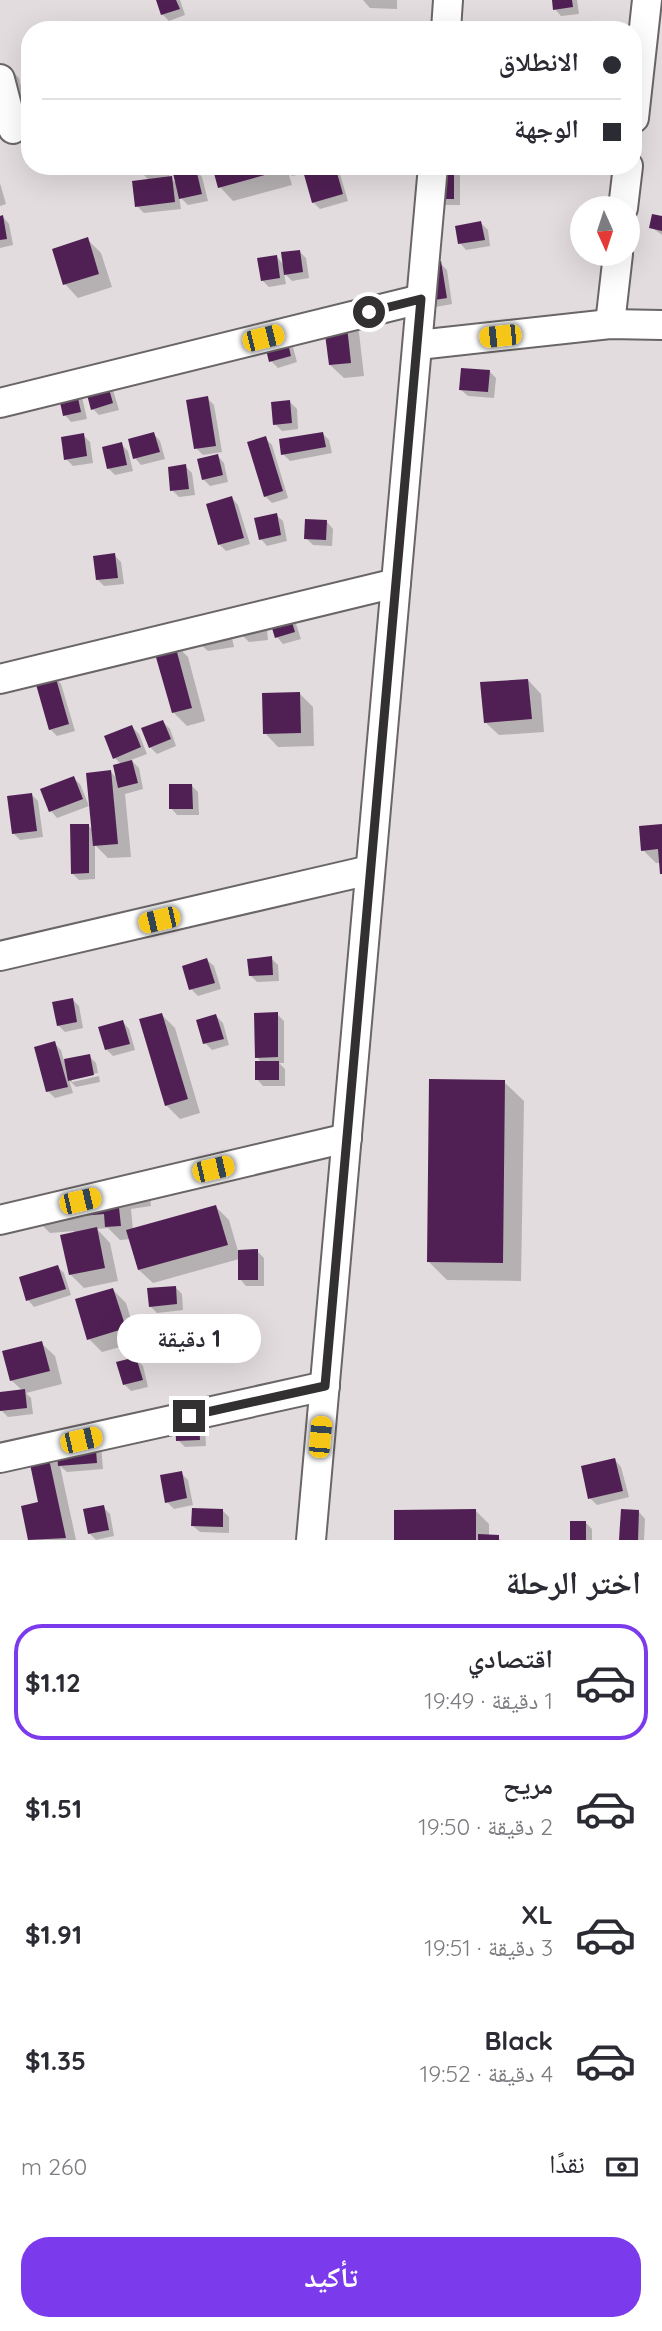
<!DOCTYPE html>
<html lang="ar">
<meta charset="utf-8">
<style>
:root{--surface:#fff;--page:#f7f7f7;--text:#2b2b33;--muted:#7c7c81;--line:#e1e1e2;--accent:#7c3aed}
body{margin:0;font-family:Quicksand,"Noto Naskh Arabic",sans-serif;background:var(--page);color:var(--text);direction:rtl;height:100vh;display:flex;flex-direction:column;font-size:26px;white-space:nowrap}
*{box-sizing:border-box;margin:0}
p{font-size:23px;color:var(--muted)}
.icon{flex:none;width:38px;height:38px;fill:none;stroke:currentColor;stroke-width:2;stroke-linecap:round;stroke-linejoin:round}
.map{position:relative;height:1540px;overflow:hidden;direction:ltr}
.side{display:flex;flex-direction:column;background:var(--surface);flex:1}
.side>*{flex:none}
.top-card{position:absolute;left:21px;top:21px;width:621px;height:154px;border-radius:28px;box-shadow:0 7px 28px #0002;direction:rtl;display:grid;align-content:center;height:154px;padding:0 21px;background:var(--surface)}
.needle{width:46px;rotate:177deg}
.buttons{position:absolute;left:570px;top:196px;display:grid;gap:14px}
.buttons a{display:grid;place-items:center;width:70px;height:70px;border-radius:50%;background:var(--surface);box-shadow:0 7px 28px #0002;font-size:35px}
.end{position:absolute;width:32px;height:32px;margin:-16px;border:9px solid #323031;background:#fff;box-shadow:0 0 0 4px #fff}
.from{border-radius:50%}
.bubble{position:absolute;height:49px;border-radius:24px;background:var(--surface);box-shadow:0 7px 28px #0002;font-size:23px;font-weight:800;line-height:49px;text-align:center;direction:rtl}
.car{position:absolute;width:21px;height:42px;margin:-21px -10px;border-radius:9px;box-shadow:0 0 5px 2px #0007;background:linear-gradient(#f5c518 24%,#345 0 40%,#f5c518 0 76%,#345 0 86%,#f5c518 0)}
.top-card b{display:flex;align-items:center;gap:24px;height:66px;font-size:26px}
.top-card b+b{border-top:2px solid var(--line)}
.top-card i{width:18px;height:18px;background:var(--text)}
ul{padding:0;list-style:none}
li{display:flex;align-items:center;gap:21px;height:116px;margin:0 14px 10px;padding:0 7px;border:4px solid transparent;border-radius:28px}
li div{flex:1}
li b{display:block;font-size:26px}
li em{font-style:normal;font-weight:800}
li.selected{border-color:var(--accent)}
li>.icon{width:63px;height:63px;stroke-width:1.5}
h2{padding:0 21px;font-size:32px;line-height:84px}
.pay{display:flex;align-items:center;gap:18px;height:77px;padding:0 21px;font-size:26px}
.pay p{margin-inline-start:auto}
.button{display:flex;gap:14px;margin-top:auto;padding:14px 21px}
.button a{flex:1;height:80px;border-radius:28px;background:var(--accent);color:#fff;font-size:28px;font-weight:800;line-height:80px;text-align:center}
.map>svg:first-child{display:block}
.shadow{fill:#0003}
.building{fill:#502054}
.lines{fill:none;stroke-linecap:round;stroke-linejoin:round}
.street-casing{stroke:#6a6567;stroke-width:32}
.street{stroke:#fff;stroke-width:28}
.route{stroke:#323031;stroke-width:9}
</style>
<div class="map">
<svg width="662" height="1540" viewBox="0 0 662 1540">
<rect width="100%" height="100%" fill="#e3dcdf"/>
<!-- shadow -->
<g class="shadow">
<polygon points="158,0 180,0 185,15 169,21 162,14"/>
<polygon points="363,0 397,0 397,9 370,8"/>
<polygon points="554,0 577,0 579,14 561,16 555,9"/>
<polygon points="12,71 19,78 24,99 8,103 0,74"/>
<polygon points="141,166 168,166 170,178 178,185 196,170 202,177 208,201 188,205 179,196 181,209 144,213 137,206 150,181 143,174"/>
<polygon points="214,166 310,166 311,170 335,166 339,171 348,201 320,209 313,202 305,173 292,176 288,172 292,185 233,201 220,187"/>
<polygon points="436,166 456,166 460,170 460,205 443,205"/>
<polygon points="0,183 6,204 0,206"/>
<polygon points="3,217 9,224 13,245 0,248 0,218"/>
<polygon points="662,218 662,235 651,227"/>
<polygon points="481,223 488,230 490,246 466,250 460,243"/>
<polygon points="87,239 101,253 112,287 78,298 65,284"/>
<polygon points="299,251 306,258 309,278 292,281 284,273 286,284 269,287 262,280 276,256 284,265"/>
<polygon points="440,263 447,270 452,304 430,308"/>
<polygon points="324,313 358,324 364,376 344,378 330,365"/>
<polygon points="291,340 297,362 278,368 271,361"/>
<polygon points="489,371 496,378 494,398 468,396 461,390"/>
<polygon points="107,383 113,390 119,410 99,415 93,409"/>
<polygon points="76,391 82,397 87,419 71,422 65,415"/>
<polygon points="207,398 214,405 222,452 203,455 196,448"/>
<polygon points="290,402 297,409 298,429 282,431 275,424"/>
<polygon points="154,434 160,441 165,459 141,465 135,458"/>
<polygon points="323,434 329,440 332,453 290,461 283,454"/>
<polygon points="83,435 90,442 93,463 73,466 66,459"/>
<polygon points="265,438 272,445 288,498 272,503 265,496"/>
<polygon points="121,444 128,451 133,471 115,475 108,468"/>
<polygon points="218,456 224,463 228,482 210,486 203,479"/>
<polygon points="185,466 192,473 195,495 179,497 172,490"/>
<polygon points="232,498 238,505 250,544 226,551 219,544"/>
<polygon points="276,515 283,521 287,541 267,546 261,539"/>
<polygon points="327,522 333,529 332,546 313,545 306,538"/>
<polygon points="114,555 121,562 124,584 104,586 97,579"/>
<polygon points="293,615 301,639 283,644 277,637"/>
<polygon points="240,617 266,620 268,640 249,642 243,636"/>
<polygon points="230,629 234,647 208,651 201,645"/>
<polygon points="174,643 188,657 205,721 187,726 173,712"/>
<polygon points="55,677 61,684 75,731 57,736 50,729"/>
<polygon points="528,680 541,694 544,732 499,735 485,722"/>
<polygon points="299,693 313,707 314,746 278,747 265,733"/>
<polygon points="163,722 170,729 176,746 157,754 150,747"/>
<polygon points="132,727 139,734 147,754 131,760 139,768 143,789 125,794 131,857 108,858 95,845 95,879 79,880 72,873 89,826 94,831 111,772 118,780 121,764 115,758"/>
<polygon points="73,778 80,784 89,806 57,818 51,811"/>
<polygon points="192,786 198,792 199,815 177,815 171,808"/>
<polygon points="32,795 38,801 43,837 20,840 13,833"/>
<polygon points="662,826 662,875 661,863 656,863 643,850"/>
<polygon points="271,958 278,965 279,981 257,982 251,976"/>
<polygon points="207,960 214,966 221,989 198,996 191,989"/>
<polygon points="73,1000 79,1006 83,1028 65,1032 58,1025"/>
<polygon points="277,1014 284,1021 284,1063 279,1063 285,1069 285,1086 263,1086 257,1079 262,1063 257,1057"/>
<polygon points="162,1015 175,1028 200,1113 180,1119 166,1105"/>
<polygon points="216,1016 223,1023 229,1045 212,1050 205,1043"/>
<polygon points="123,1022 129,1029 135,1050 113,1056 107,1050"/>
<polygon points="54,1043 61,1050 64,1061 89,1056 96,1063 98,1073 72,1078 72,1082 99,1076 100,1082 76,1087 69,1080 73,1093 55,1098 48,1091"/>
<polygon points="504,1082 524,1101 521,1281 447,1280 428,1261"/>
<polygon points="149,1188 151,1206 131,1209 133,1230 216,1207 229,1220 238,1251 257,1251 264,1258 264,1286 246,1286 240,1279 239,1259 153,1283 139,1270 131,1239 120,1240 108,1228 97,1229 110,1243 118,1281 84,1288 70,1274 74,1231 50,1233 37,1220"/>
<polygon points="58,1267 64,1273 71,1295 34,1307 28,1300"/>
<polygon points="175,1287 182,1294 183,1310 157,1313 150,1306"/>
<polygon points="113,1290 126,1303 138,1342 102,1352 89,1339"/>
<polygon points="41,1343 55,1356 62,1384 26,1393 31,1398 33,1414 8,1417 1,1410 0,1394 23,1391 11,1380"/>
<polygon points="136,1359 143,1366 148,1387 131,1391 124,1384"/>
<polygon points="198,1421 205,1428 206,1446 185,1447 178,1440"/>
<polygon points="101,1445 103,1469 67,1472 60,1466 76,1540 30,1540 23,1507 40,1504 29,1451"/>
<polygon points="615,1460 621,1467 629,1497 597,1505 590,1498"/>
<polygon points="181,1473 188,1480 193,1505 174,1509 167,1502"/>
<polygon points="103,1507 110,1514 114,1536 96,1540 89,1533"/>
<polygon points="222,1510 229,1517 229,1533 200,1532 193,1526"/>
<polygon points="475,1510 489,1524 489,1536 501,1540 396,1540"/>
<polygon points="639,1512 645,1519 644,1540 621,1540"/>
<polygon points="585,1522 592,1529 592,1540 572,1540"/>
</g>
<!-- building -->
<g class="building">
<polygon points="156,0 176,0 180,9 161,15"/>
<polygon points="552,0 572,0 573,7 553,10"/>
<polygon points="140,166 163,166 164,171 141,175"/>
<polygon points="212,166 278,166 279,171 218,188"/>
<polygon points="318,166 335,166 343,194 312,203 303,171"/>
<rect x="435" y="166" width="19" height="33"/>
<polygon points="196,169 202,194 179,199 173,173"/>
<polygon points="172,176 175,202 135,207 132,181"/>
<polygon points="652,214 662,216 662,231 649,228"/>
<polygon points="3,215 7,239 0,240 0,216"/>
<polygon points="481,221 485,240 458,244 455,226"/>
<polygon points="88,237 99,274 63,285 52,249"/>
<polygon points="300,250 303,272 284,275 281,252"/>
<polygon points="277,255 280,278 261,281 257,258"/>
<polygon points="441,261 447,298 422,302 416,265"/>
<polygon points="345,308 351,363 329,365 322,311"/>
<polygon points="285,331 291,356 269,362 263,337"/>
<polygon points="461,368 490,370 488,392 459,390"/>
<polygon points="107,382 113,403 91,410 85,387"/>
<polygon points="76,389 81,412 63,416 58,393"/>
<polygon points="208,396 216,446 194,449 186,400"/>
<polygon points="290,400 292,423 273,425 271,402"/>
<polygon points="154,432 160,452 133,459 128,439"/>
<polygon points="323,432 326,447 281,455 279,439"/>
<polygon points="84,433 87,456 64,460 61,437"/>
<polygon points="266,436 283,491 264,497 247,442"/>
<polygon points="122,442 127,465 107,469 102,447"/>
<polygon points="218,454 223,475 202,480 197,459"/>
<polygon points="186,464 189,489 170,491 168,467"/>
<polygon points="232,496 244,538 218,545 206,504"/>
<polygon points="277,513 281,535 259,540 254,518"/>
<polygon points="305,519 327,520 326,540 304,539"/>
<polygon points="115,553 118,578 96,580 93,556"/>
<polygon points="287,606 295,632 275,638 267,612"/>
<polygon points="174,641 192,708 172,713 153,647"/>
<polygon points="55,675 69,724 49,730 35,681"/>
<polygon points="528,679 532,719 484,723 480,682"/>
<polygon points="300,692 301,733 263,734 262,693"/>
<polygon points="163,720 171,739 149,748 141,728"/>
<polygon points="132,725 141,747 113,759 104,736"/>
<polygon points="132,760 138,783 118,788 113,765"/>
<polygon points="111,770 118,844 93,846 86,773"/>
<polygon points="74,776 83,799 49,812 40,789"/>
<polygon points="169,784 192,784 193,809 169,809"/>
<polygon points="32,793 37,831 12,834 7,796"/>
<polygon points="70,824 89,824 89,873 71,874"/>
<polygon points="662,824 662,874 660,874 658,849 641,851 639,826"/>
<polygon points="272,956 273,975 249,976 247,959"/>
<polygon points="207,958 215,983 189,990 182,966"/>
<polygon points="73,998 77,1022 57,1026 52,1002"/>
<polygon points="278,1012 278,1057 255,1058 254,1013"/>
<polygon points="162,1013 188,1099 165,1106 139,1019"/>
<polygon points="216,1014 224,1039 203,1044 196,1020"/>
<polygon points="123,1020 130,1044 105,1050 98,1027"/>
<polygon points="55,1041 68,1087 46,1092 34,1047"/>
<polygon points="90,1054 94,1075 68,1081 64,1059"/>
<rect x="255" y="1061" width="24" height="19"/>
<polygon points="429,1079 505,1080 503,1263 427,1262"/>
<polygon points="117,1189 121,1226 105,1227 104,1214 35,1220 33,1197"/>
<polygon points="216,1205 228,1245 138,1270 126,1230"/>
<polygon points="97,1227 105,1268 69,1275 60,1235"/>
<polygon points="258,1249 258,1280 238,1280 238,1250"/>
<polygon points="58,1265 66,1289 26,1301 19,1277"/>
<polygon points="176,1286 177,1304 149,1307 147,1288"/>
<polygon points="113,1288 126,1328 87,1340 75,1299"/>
<polygon points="42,1341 50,1371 10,1381 2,1351"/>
<polygon points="136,1357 143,1380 123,1385 116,1362"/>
<polygon points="25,1389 27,1408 0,1411 0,1392"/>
<polygon points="199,1420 200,1440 176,1441 175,1421"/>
<polygon points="95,1437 97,1463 58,1466 56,1440"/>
<polygon points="46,1445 66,1538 28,1540 21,1506 38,1502 27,1450"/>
<polygon points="615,1458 623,1491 588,1499 581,1466"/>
<polygon points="182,1471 187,1498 165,1503 160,1475"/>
<polygon points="104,1505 109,1530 88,1534 83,1509"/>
<polygon points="192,1508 223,1509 223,1527 191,1526"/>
<polygon points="476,1509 476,1540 394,1540 394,1510"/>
<polygon points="621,1509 639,1510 638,1540 619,1540"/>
<rect x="570" y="1521" width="16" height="19"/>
<polygon points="478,1534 499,1535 499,1540 478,1540"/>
</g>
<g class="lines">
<!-- street casing -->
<g class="street-casing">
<g id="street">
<polyline points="446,30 448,0"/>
<polyline points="0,79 13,129"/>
<polyline points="634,118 647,0"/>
<polyline points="623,208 628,166"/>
<polyline points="610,324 618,254"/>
<polyline points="418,345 610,324 662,325"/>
<polyline points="0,403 421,299"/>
<polyline points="0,679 396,583"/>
<polyline points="0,956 370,870"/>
<polyline points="0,1220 347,1138"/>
<polyline points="0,1458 325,1386"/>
<polyline points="311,1540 433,166"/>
</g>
</g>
<!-- street -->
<use href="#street" class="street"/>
</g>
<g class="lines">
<!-- route -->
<polyline class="route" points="189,1416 325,1386 421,299 369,312"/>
</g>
</svg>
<div class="buttons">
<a><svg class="needle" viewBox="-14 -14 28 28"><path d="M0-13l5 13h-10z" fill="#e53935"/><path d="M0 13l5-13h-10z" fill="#7c7c81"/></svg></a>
</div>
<i class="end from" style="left:369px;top:312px"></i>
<i class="end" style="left:189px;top:1416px"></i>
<div class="bubble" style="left:117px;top:1314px;width:144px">1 دقيقة</div>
<i class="car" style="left:500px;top:336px;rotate:264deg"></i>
<i class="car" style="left:263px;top:338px;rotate:76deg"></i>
<i class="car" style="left:159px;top:920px;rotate:257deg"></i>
<i class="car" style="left:213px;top:1169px;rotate:77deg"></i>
<i class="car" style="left:80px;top:1201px;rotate:77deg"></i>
<i class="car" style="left:320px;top:1437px;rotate:5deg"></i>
<i class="car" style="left:81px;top:1440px;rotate:77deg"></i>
<div class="top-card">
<b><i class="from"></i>الانطلاق</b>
<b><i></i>الوجهة</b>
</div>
</div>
<section class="side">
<h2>اختر الرحلة</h2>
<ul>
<li class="selected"><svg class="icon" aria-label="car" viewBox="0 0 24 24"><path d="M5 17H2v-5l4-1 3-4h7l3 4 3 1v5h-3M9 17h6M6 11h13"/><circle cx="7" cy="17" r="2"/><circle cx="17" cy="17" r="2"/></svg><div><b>اقتصادي</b><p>1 دقيقة · 19:49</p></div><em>$1.12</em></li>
<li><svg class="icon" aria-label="car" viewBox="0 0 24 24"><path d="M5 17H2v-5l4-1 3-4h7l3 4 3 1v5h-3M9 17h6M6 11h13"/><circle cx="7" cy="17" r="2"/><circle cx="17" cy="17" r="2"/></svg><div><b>مريح</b><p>2 دقيقة · 19:50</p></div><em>$1.51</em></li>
<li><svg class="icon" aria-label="car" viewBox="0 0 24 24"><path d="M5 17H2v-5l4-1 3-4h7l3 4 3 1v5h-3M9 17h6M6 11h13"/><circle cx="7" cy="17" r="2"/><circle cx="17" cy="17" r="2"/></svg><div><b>XL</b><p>3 دقيقة · 19:51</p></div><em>$1.91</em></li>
<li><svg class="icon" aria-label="car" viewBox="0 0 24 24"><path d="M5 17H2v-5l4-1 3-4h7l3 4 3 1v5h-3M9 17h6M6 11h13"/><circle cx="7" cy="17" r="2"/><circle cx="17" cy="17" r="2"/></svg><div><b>Black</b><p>4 دقيقة · 19:52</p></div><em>$1.35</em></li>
</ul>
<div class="pay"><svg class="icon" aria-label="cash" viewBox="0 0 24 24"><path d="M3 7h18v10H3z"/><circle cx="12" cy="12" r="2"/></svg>نقدًا<p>260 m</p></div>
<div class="button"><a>تأكيد</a></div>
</section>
